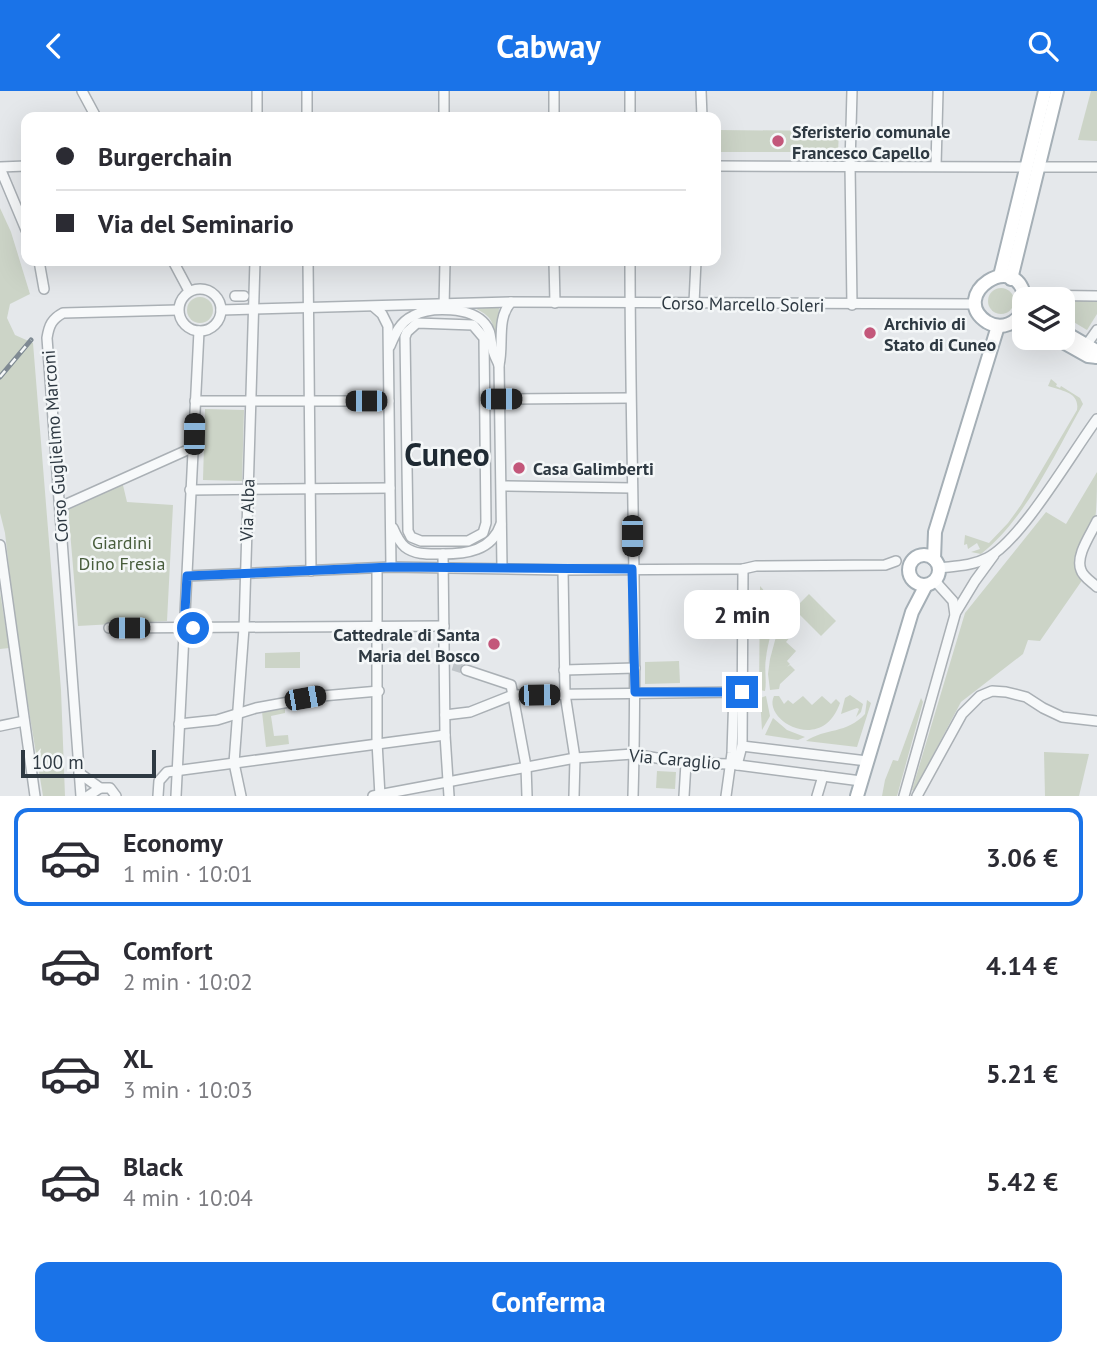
<!DOCTYPE html>
<html lang="it">
<meta charset="utf-8">
<style>
:root{--surface:#fff;--page:#f7f7f7;--text:#2b2b33;--muted:#7c7c81;--line:#e1e1e2;--accent:#1a73e8}
body{margin:0;font-family:"PT Sans",sans-serif;background:var(--page);color:var(--text);height:100vh;display:flex;flex-direction:column;font-size:26px;white-space:nowrap}
*{box-sizing:border-box;margin:0}
p{font-size:23px;color:var(--muted)}
.icon{flex:none;width:38px;height:38px;fill:none;stroke:currentColor;stroke-width:2;stroke-linecap:round;stroke-linejoin:round}
.map{position:relative;height:705px;overflow:hidden}
.drawer{display:flex;flex-direction:column;background:var(--surface);flex:1}
.drawer>*{flex:none}
.top-card{position:absolute;left:21px;top:21px;width:700px;height:154px;border-radius:14px;box-shadow:0 7px 28px #0002;display:grid;align-content:center;height:154px;padding:0 35px;background:var(--surface)}
.tools{position:absolute;left:1012px;top:196px;display:grid;gap:14px}
.tools a{display:grid;place-items:center;width:63px;height:63px;border-radius:14px;background:var(--surface);box-shadow:0 7px 28px #0002;font-size:35px}
.scale{position:absolute;left:21px;bottom:18px;width:135px;box-sizing:border-box;padding-left:7px;border:4px solid #2e3942;border-top:0;font-size:19px;line-height:24px;white-space:nowrap;color:#2e3942;-webkit-text-stroke:5px #f4f7f8;paint-order:stroke}
.end{position:absolute;width:32px;height:32px;margin:-16px;border:9px solid #1a73e8;background:#fff;box-shadow:0 0 0 4px #fff}
.from{border-radius:50%}
.bubble{position:absolute;height:49px;border-radius:14px;background:var(--surface);box-shadow:0 7px 28px #0002;font-size:23px;font-weight:700;line-height:49px;text-align:center}
.car{position:absolute;width:21px;height:42px;margin:-21px -10px;border-radius:9px;box-shadow:0 0 5px 2px #0007;background:linear-gradient(#222 24%,#8ab4d8 0 40%,#222 0 76%,#8ab4d8 0 86%,#222 0)}
.top-card b{display:flex;align-items:center;gap:24px;height:66px;font-size:26px}
.top-card b+b{border-top:2px solid var(--line)}
.top-card i{width:18px;height:18px;background:var(--text)}
ul{padding:12px 0 0;list-style:none}
li{display:flex;align-items:center;gap:21px;height:98px;margin:0 14px 10px;padding:0 21px;border:4px solid transparent;border-radius:14px}
li div{flex:1}
li b{display:block;font-size:26px}
li em{font-style:normal;font-weight:700}
li.on{border-color:var(--accent)}
li>.icon{width:63px;height:63px;stroke-width:1.5}
.primary-button{display:flex;gap:14px;margin-top:auto;padding:14px 35px}
.primary-button a{flex:1;height:80px;border-radius:14px;background:var(--accent);color:#fff;font-size:28px;font-weight:700;line-height:80px;text-align:center}
header{display:flex;justify-content:space-between;align-items:center;height:91px;padding:0 35px;background:var(--accent);color:#fff;font-size:32px;font-weight:700}
.map>svg:first-child{display:block}
.green{fill:#ccd4c7}
.lines{fill:none;stroke-linecap:round;stroke-linejoin:round}
.minor-tunnel{stroke:#c0c5c9;stroke-width:9;stroke-dasharray:9 4.5;stroke-linecap:butt}
.minor-casing{stroke:#aab0b5;stroke-width:12}
.major-casing{stroke:#a5afb6;stroke-width:16}
.minor{stroke:#f7f9fa;stroke-width:9}
.major{stroke:#fff;stroke-width:12}
.rail-casing{stroke:#7f8a93;stroke-width:5}
.rail{stroke:#f4f7f8;stroke-width:2.5;stroke-dasharray:8;stroke-linecap:butt}
.route{stroke:#1a73e8;stroke-width:9}
.poi-dot{fill:#c3577a;stroke:#f4f7f8;stroke-width:2.5}
.labels{text-anchor:middle;dominant-baseline:central;stroke-width:5;stroke-linejoin:round;paint-order:stroke}
.poi-label{font-size:18px;font-weight:bold;fill:#2e3942;stroke:#f4f7f8;text-anchor:start}
.street-label{font-size:18px;fill:#2e3942;stroke:#f4f7f8}
.park-label{font-size:18px;fill:#485d3c;stroke:#f4f7f8}
.town-label{font-size:32px;font-weight:bold;fill:#1f2a33;stroke:#f4f7f8}
</style>
<header><svg class="icon" aria-label="back" viewBox="0 0 24 24"><path d="M15 5l-7 7 7 7"/></svg>Cabway<svg class="icon" aria-label="search" viewBox="0 0 24 24"><circle cx="10" cy="10" r="6"/><path d="M15 15l6 6"/></svg></header>
<div class="map">
<svg width="1097" height="705" viewBox="0 0 1097 705">
<rect width="100%" height="100%" fill="#e5e8eb"/>
<!-- green -->
<g class="green">
<polygon points="1091,0 1097,0 1097,50 1078,49"/>
<polygon points="717,39 839,40 838,61 716,61"/>
<polygon points="0,117 11,141 30,203 10,213 7,227 15,244 33,252 61,599 65,705 43,705 17,547 5,442 0,422"/>
<circle cx="1001" cy="210" r="13"/>
<circle cx="200" cy="219" r="13"/>
<polygon points="1097,206 1097,223 1087,239 1062,224 1062,208"/>
<path d="M 474,217 L 499,217 L 497,257 C 492,235 497,227 474,217 Z"/>
<path d="M 1051,288 L 1057,293 L 1056,295 L 1060,297 L 1061,295 L 1080,307 L 1083,313 C 1055,362 1026,428 981,463 L 971,461 L 980,458 L 977,452 L 968,458 L 967,453 L 964,454 L 965,444 L 989,452 L 1008,432 L 1021,414 L 1077,319 C 1080,301 1062,300 1048,295 Z"/>
<polygon points="205,318 244,319 242,390 203,389"/>
<path d="M 1097,381 C 1097,413 1097,458 1077,477 L 1083,488 L 1040,550 L 1028,549 L 1023,563 L 961,611 L 914,700 L 912,699 L 965,522 L 1046,421 L 1066,433 Z"/>
<polygon points="122,390 127,411 173,414 167,530 78,535 68,416"/>
<path d="M 760,495 C 784,520 769,539 766,567 C 764,578 767,590 765,600 L 759,599 Z"/>
<polygon points="0,501 9,557 0,558"/>
<polygon points="809,503 836,530 821,545 794,518"/>
<polygon points="785,508 788,511 782,517 786,522 782,527 786,531 782,536 791,545 786,551 796,560 787,570 790,573 787,576 790,574 795,579 780,593 779,598 770,599 768,583 770,568 777,542 778,518"/>
<polygon points="300,561 300,577 265,577 265,562"/>
<polygon points="679,570 680,592 645,593 645,571"/>
<polygon points="850,604 863,613 861,621 856,626 859,618 857,617 841,623 845,607"/>
<polygon points="766,605 770,625 762,639 760,607"/>
<path d="M 774,605 L 779,605 L 784,613 L 788,609 L 793,613 L 803,605 L 812,614 L 822,605 L 831,613 L 836,608 L 840,612 C 822,664 762,629 774,605 Z"/>
<polygon points="921,607 923,611 897,705 882,705 885,689 893,669 898,670"/>
<path d="M 867,609 L 871,612 L 857,656 L 806,650 C 825,637 847,643 865,623 Z"/>
<polygon points="285,618 285,622 271,625 274,645 288,644 289,653 266,656 262,621"/>
<polygon points="773,627 787,639 805,646 798,649 765,644"/>
<polygon points="1044,661 1089,663 1079,705 1045,705"/>
<polygon points="657,680 676,681 675,698 656,697"/>
</g>
<g class="lines">
<!-- minor-tunnel -->
<polyline class="minor-tunnel" points="453,575 466,579"/>
<!-- minor casing -->
<g class="minor-casing">
<g id="minor">
<polyline points="82,0 96,26"/>
<polyline points="257,0 257,26"/>
<polyline points="630,0 630,26"/>
<polyline points="701,0 702,26"/>
<polyline points="307,26 307,0"/>
<polyline points="444,26 444,0"/>
<polyline points="554,26 554,0"/>
<polyline points="716,75 1027,76"/>
<polyline points="936,75 938,0"/>
<polyline points="0,76 26,75"/>
<polyline points="1039,76 1097,76"/>
<polyline points="0,77 26,139"/>
<polyline points="39,170 44,198"/>
<polyline points="173,170 189,200"/>
<polyline points="308,170 311,480"/>
<polyline points="554,170 555,212"/>
<path d="M 630,170 C 630,348 638,527 633,705"/>
<circle cx="200" cy="219" r="21"/>
<polyline points="1025,204 1097,205"/>
<polyline points="235,205 244,205"/>
<polyline points="694,212 696,170"/>
<polyline points="852,214 850,74 852,0"/>
<polyline points="374,216 382,223 388,235 391,476"/>
<polyline points="444,217 445,170"/>
<polyline points="221,219 511,211 976,213"/>
<polygon points="417,232 473,234 484,247 486,432 483,442 468,450 421,450 411,446 408,440 405,246 407,241"/>
<polyline points="1087,253 1097,239"/>
<path d="M 390,255 C 395,243 400,231 413,225 C 431,215 472,216 485,233 C 492,241 490,249 493,259 C 494,264 497,269 499,274"/>
<polyline points="501,308 630,307"/>
<polyline points="195,310 389,310"/>
<polyline points="502,395 632,397"/>
<polyline points="190,399 390,397"/>
<polyline points="60,416 194,356"/>
<path d="M 1097,430 C 1091,443 1075,465 1081,479 C 1083,486 1092,491 1097,496"/>
<path d="M 393,437 C 396,444 399,451 405,456 C 415,464 429,463 442,463 C 466,463 492,460 501,433"/>
<polyline points="0,454 35,705"/>
<polyline points="443,463 445,644 449,705"/>
<path d="M 502,476 L 499,274 C 504,253 496,228 511,211"/>
<polyline points="377,477 377,651 380,705"/>
<path d="M 939,477 C 955,475 972,475 987,467 C 1021,450 1072,362 1097,328"/>
<polyline points="563,479 565,603 575,667 574,705"/>
<polyline points="187,485 391,476 563,479 743,478 756,475 885,474 896,470"/>
<polyline points="955,523 975,490 994,464"/>
<polyline points="109,537 444,535"/>
<polyline points="466,579 511,594 526,675 527,705"/>
<polyline points="564,579 635,577"/>
<polyline points="445,624 470,621 513,604 742,601"/>
<polyline points="179,633 217,629 256,617 322,605 379,600"/>
<polyline points="0,635 24,630"/>
<polyline points="742,655 867,670"/>
<polyline points="737,674 742,655 743,478"/>
<polyline points="79,682 100,697 110,697 116,705"/>
<path d="M 81,705 L 47,247 C 49,234 52,228 63,222 L 178,219"/>
<polyline points="88,705 100,697"/>
<polyline points="158,705 159,690 167,681 445,644"/>
<polyline points="176,705 199,240"/>
<polyline points="241,705 234,672 244,537 255,170"/>
<polyline points="373,705 575,667 633,663 686,672 730,673 861,690"/>
<polyline points="684,705 686,672"/>
<polyline points="726,705 732,662 734,601"/>
<polyline points="817,705 823,685"/>
<polyline points="904,705 955,524 953,510 935,490"/>
<polyline points="917,705 962,623 980,605 992,600 1006,601 1026,606 1043,617 1062,626 1097,630"/>
</g>
</g>
<!-- major casing -->
<g class="major-casing">
<g id="major">
<polyline points="1000,185 1045,0"/>
<polyline points="1011,188 1057,0"/>
<path d="M 1024,218 C 1017,232 1002,240 987,231 C 947,205 1017,156 1025,208"/>
<polyline points="1062,240 1093,258 1097,266"/>
<polyline points="1056,247 1088,265 1097,266"/>
<circle cx="924" cy="479" r="15"/>
<polyline points="934,468 935,441 998,235"/>
<polyline points="857,705 912,521 926,494"/>
</g>
</g>
<!-- minor -->
<use href="#minor" class="minor"/>
<!-- major -->
<use href="#major" class="major"/>
<!-- rail casing -->
<g class="rail-casing">
<polyline id="rail" points="0,286 31,249"/>
</g>
<!-- rail -->
<use href="#rail" class="rail"/>
</g>
<g class="lines">
<!-- route -->
<polyline class="route" points="193,537 184,537 187,485 391,476 632,478 635,601 742,601"/>
</g>
<!-- markers -->
<g class="poi-dot">
<circle cx="778" cy="50" r="7"/>
<circle cx="870" cy="242" r="7"/>
<circle cx="519" cy="377" r="7"/>
<circle cx="494" cy="553" r="7"/>
</g>
<g class="labels">
<!-- poi labels -->
<g class="poi-label">
<text x="792" y="40">Sferisterio comunale<tspan x="792" dy="21">Francesco Capello</tspan></text>
<text x="884" y="232">Archivio di<tspan x="884" dy="21">Stato di Cuneo</tspan></text>
<text x="533" y="377">Casa Galimberti</text>
<text x="480" y="543" text-anchor="end">Cattedrale di Santa<tspan x="480" dy="21">Maria del Bosco</tspan></text>
</g>
<!-- street labels -->
<g class="street-label">
<text transform="translate(743 213) rotate(1)">Corso Marcello Soleri</text>
<text transform="translate(55 355) rotate(-94)">Corso Guglielmo Marconi</text>
<text transform="translate(247 419) rotate(-88)">Via Alba</text>
<text transform="translate(675 668) rotate(5)">Via Caraglio</text>
</g>
<!-- park labels -->
<g class="park-label">
<text x="122" y="451">Giardini<tspan x="122" dy="21">Dino Fresia</tspan></text>
</g>
<!-- town labels -->
<g class="town-label">
<text x="447" y="363">Cuneo</text>
</g>
</g>
</svg>
<div class="tools">
<a><svg class="icon" aria-label="layers" viewBox="0 0 24 24"><path d="M12 4l9 5-9 5-9-5zM3 14l9 5 9-5"/></svg></a>
</div>
<div class="scale">100 m</div>
<i class="end from" style="left:193px;top:537px"></i>
<i class="end" style="left:742px;top:601px"></i>
<div class="bubble" style="left:684px;top:499px;width:116px">2 min</div>
<i class="car" style="left:501px;top:308px;rotate:90deg"></i>
<i class="car" style="left:366px;top:310px;rotate:270deg"></i>
<i class="car" style="left:194px;top:343px;rotate:1deg"></i>
<i class="car" style="left:632px;top:445px;rotate:180deg"></i>
<i class="car" style="left:129px;top:537px;rotate:270deg"></i>
<i class="car" style="left:539px;top:604px;rotate:89deg"></i>
<i class="car" style="left:305px;top:607px;rotate:80deg"></i>
<div class="top-card">
<b><i class="from"></i>Burgerchain</b>
<b><i></i>Via del Seminario</b>
</div>
</div>
<section class="drawer">
<ul>
<li class="on"><svg class="icon" aria-label="car" viewBox="0 0 24 24"><path d="M5 17H2v-5l4-1 3-4h7l3 4 3 1v5h-3M9 17h6M6 11h13"/><circle cx="7" cy="17" r="2"/><circle cx="17" cy="17" r="2"/></svg><div><b>Economy</b><p>1 min · 10:01</p></div><em>3.06 €</em></li>
<li><svg class="icon" aria-label="car" viewBox="0 0 24 24"><path d="M5 17H2v-5l4-1 3-4h7l3 4 3 1v5h-3M9 17h6M6 11h13"/><circle cx="7" cy="17" r="2"/><circle cx="17" cy="17" r="2"/></svg><div><b>Comfort</b><p>2 min · 10:02</p></div><em>4.14 €</em></li>
<li><svg class="icon" aria-label="car" viewBox="0 0 24 24"><path d="M5 17H2v-5l4-1 3-4h7l3 4 3 1v5h-3M9 17h6M6 11h13"/><circle cx="7" cy="17" r="2"/><circle cx="17" cy="17" r="2"/></svg><div><b>XL</b><p>3 min · 10:03</p></div><em>5.21 €</em></li>
<li><svg class="icon" aria-label="car" viewBox="0 0 24 24"><path d="M5 17H2v-5l4-1 3-4h7l3 4 3 1v5h-3M9 17h6M6 11h13"/><circle cx="7" cy="17" r="2"/><circle cx="17" cy="17" r="2"/></svg><div><b>Black</b><p>4 min · 10:04</p></div><em>5.42 €</em></li>
</ul>
<div class="primary-button"><a>Conferma</a></div>
</section>
